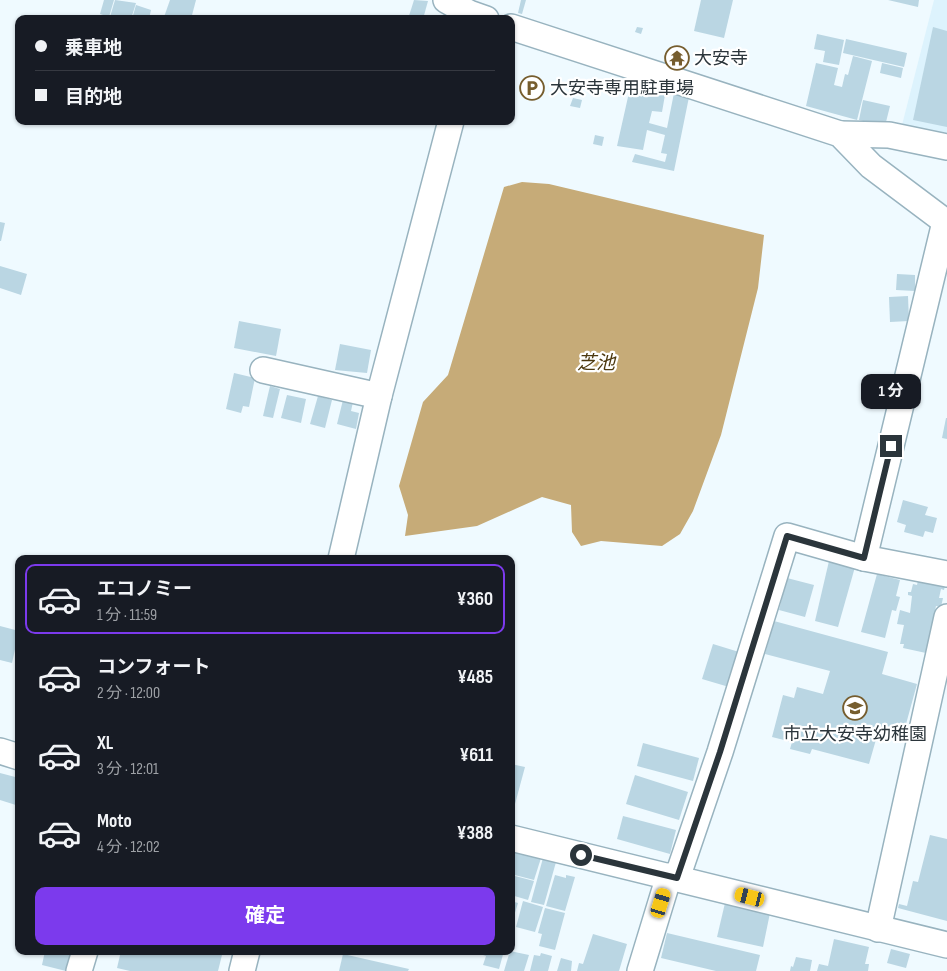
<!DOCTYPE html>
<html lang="ja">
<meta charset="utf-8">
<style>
:root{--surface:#171b24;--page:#20242c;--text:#f1f3f6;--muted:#9ea1a6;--line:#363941;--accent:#7c3aed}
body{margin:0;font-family:"Sofia Sans Condensed","Noto Sans JP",sans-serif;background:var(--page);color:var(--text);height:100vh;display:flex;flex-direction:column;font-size:19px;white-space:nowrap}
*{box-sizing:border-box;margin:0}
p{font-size:16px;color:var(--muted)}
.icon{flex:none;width:28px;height:28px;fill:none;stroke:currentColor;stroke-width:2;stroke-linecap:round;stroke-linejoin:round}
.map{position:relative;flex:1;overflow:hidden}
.sheet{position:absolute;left:15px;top:555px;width:500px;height:400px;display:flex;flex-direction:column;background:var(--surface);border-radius:10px;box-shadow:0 1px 4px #0004}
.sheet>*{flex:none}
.top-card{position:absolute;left:15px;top:15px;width:500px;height:110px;border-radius:10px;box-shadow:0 1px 4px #0004;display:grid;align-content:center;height:110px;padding:0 20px;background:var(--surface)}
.end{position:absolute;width:22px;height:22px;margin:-11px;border:6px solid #2b353b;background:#fff;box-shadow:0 0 0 2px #fff}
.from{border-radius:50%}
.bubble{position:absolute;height:35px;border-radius:10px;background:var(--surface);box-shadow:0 1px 4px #0004;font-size:16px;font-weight:700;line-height:35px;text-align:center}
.car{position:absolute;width:15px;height:30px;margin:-15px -8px;border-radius:6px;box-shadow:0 0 4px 1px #0007;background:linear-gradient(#f5c518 24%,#345 0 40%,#f5c518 0 76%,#345 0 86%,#f5c518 0)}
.top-card b{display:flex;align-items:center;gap:18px;height:48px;font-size:19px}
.top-card b+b{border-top:1px solid var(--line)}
.top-card i{width:12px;height:12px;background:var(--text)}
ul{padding:9px 0 0;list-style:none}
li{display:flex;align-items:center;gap:15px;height:70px;margin:0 10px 8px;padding:0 10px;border:2px solid transparent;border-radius:10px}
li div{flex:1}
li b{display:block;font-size:19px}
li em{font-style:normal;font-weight:700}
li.current{border-color:var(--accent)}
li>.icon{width:45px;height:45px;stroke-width:1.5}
.button{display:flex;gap:10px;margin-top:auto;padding:10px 20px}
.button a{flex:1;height:58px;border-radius:10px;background:var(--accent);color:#fff;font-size:20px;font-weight:700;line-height:58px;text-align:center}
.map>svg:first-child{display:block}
.built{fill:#ddf3fd}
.water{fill:#c6ab78}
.building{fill:#bad6e3}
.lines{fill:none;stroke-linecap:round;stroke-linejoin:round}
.street-casing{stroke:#98b3bf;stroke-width:28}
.street{stroke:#fff;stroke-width:25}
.route{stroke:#2b353b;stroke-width:6}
.labels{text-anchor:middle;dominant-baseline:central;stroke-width:4.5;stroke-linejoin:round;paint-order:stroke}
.poi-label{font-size:18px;fill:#2b353b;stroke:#fff;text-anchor:start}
.water-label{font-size:19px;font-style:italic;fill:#4d3910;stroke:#fff}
</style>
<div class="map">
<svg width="947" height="971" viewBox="0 0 947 971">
<rect width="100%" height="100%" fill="#effaff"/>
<!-- built -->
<polygon class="built" points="934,0 947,0 947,140 902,125"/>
<!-- water -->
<polygon class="water" points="522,182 549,184 764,235 758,288 721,435 693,511 680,534 662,546 601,541 581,546 572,532 571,505 542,497 477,526 405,536 408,515 399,486 423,402 448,375 504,187"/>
<!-- building -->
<g class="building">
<polygon points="104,0 114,0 109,17 100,14"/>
<polygon points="115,0 136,3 131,19 110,17"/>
<polygon points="170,0 196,0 191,19 165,19 164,17"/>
<polygon points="414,0 428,1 423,19 408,19"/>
<polygon points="521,0 526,0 522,14 518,13"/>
<polygon points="701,0 733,0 724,38 694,31"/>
<polygon points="888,0 919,0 918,7"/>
<polygon points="136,5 151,10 149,19 132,19"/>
<polygon points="637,27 643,28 641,34 635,32"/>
<polygon points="933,27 947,31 947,127 913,120"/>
<polygon points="817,34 844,40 839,65 823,62 825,51 814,49"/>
<polygon points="846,39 907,53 904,67 843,53"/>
<polygon points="853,56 872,61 857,120 806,106 816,63 838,68 834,85 842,87 845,74 848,75"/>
<polygon points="882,63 903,68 901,78 880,73"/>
<polygon points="630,88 665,95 662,112 652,111 649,123 667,128 674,93 689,97 674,171 632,162 635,154 665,162 667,154 661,153 665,135 647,130 643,150 617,146"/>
<polygon points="573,98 582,100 580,108 570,106"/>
<polygon points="863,100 890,106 885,126 859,120"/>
<polygon points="595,135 604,137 602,146 593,144"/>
<polygon points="0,222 5,223 1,241 0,241"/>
<polygon points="0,266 27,274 21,295 0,288"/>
<polygon points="897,274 915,275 915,291 896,290"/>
<polygon points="908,296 909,321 890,322 889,297"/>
<polygon points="239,321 281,329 276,356 234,348"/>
<polygon points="340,344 371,350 367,373 335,370"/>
<polygon points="234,373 255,378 249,407 243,406 241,413 226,409"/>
<polygon points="270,386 280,389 273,418 263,416"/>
<polygon points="287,395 306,399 301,423 281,418"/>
<polygon points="318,396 332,400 325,428 310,424"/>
<polygon points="343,400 353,402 351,411 359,413 356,429 337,424"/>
<polygon points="946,418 947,418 947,439 942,438"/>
<polygon points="903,500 928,507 925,515 937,518 933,533 925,531 923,537 904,532 906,525 897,522"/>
<polygon points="829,561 855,567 838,627 815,621"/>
<polygon points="877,574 900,580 896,596 900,597 896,611 892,610 885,638 861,632"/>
<polygon points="919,576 946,582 944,590 941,589 939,598 943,598 941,607 936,606 926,653 903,648 904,644 900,644 904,625 897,624 900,610 910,613 912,596 908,595 908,592 911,592 913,584 917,585"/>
<polygon points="787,578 814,585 805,617 779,610"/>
<polygon points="774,621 888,652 882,674 917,684 903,735 879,729 869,764 812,749 810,754 790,749 792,742 772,737 783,695 794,698 797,687 823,694 830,671 765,654"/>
<polygon points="0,626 19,631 12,663 0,660"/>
<polygon points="713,644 739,652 729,687 702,679"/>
<polygon points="643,743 699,758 693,781 637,766"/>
<polygon points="511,764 525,767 515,804 511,803"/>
<polygon points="0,773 19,778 19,806 0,800"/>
<polygon points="635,775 688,792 679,820 626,804"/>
<polygon points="623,816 676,830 670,854 617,839"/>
<polygon points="930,835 947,839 947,921 898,908 899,904 907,906 913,881 918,882"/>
<polygon points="511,852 541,858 534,880 511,874"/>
<polygon points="543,858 556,862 544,905 531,902"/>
<polygon points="555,875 566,878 566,875 575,877 565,911 546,906"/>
<polygon points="515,876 534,881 528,900 511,895 511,884"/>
<polygon points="511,901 518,903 513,919 511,919"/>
<polygon points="523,901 543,907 535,932 516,927"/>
<polygon points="725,903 770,913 763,947 717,937"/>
<polygon points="545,908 565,913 555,950 539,946 542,934 538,933"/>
<polygon points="667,933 760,955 756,971 716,971 661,958"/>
<polygon points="593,934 627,944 619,971 577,971 579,963 583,964"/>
<polygon points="834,939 869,947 865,964 869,964 868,971 817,971 819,964 828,966"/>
<polygon points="891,949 910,954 906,968 887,963"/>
<polygon points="45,951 72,951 66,971 42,965"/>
<polygon points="121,951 223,951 218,971 130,971 117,968"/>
<polygon points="484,951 504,951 499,969 483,965 486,956 483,955"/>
<polygon points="510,951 529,955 524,971 504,971"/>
<polygon points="541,953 552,956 548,971 530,971 534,955 540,956"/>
<polygon points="343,954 409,969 408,971 339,971"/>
<polygon points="796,957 812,960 810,971 790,971 791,966 793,967"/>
<polygon points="561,958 572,961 571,971 557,971"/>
</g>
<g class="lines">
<!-- street casing -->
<g class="street-casing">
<g id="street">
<polyline points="446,0 469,13 486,19"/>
<polyline points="511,27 840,134 871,166 947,223"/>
<polyline points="840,134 889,135 947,147"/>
<polyline points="263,370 379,396"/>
<polyline points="864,558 947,574"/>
<polyline points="341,559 379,396 451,121"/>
<polyline points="0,751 19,757"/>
<polyline points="511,838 947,945"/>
<polyline points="677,878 720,752 787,536 864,558 945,222"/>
<polyline points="878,929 947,617"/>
<polyline points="79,971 85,951"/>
<polyline points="242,971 247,951"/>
<polyline points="640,971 669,876"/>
</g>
</g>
<!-- street -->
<use href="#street" class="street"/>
</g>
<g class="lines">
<!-- route -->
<polyline class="route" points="581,855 677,878 720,752 787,536 864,558 891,446"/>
</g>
<!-- icons -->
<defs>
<g id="temple-ring" transform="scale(1.25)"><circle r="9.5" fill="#fff" stroke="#765d2e" stroke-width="1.5"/><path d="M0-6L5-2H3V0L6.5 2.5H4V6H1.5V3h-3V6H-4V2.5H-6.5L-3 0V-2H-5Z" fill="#765d2e"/></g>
<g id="parking-ring" transform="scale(1.25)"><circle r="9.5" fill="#fff" stroke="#765d2e" stroke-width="1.5"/><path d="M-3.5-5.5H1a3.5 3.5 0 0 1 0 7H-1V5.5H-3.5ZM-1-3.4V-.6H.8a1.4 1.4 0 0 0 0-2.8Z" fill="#765d2e"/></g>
<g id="school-ring" transform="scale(1.25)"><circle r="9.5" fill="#fff" stroke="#765d2e" stroke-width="1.5"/><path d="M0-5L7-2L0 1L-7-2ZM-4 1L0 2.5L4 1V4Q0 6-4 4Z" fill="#765d2e"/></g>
</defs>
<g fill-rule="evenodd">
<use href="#temple-ring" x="677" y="58"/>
<use href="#parking-ring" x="532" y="88"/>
<use href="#school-ring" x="855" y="708"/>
</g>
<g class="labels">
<!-- poi labels -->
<g class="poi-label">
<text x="694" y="58">大安寺</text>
<text x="550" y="88">大安寺専用駐車場</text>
<text x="855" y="734" text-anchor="middle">市立大安寺幼稚園</text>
</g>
<!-- water labels -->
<g class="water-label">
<text x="596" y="363">芝池</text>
</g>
</g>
</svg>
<i class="end from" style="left:581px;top:855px"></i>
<i class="end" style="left:891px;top:446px"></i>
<div class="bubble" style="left:861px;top:374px;width:60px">1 分</div>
<i class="car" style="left:750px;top:897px;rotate:284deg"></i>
<i class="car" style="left:661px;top:903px;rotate:17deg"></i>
<div class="top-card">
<b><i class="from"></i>乗車地</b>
<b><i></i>目的地</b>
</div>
<section class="sheet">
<ul>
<li class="current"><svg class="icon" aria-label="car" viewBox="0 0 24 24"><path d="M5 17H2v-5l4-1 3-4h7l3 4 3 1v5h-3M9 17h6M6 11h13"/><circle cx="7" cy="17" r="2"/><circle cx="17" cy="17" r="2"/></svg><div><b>エコノミー</b><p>1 分 · 11:59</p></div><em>¥360</em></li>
<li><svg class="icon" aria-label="car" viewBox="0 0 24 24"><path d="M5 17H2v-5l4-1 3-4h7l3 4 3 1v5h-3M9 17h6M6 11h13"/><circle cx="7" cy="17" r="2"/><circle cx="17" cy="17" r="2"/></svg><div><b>コンフォート</b><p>2 分 · 12:00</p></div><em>¥485</em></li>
<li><svg class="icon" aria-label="car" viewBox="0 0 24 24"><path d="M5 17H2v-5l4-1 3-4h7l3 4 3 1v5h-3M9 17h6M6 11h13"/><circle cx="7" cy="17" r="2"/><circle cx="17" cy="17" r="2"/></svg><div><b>XL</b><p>3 分 · 12:01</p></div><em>¥611</em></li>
<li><svg class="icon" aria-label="car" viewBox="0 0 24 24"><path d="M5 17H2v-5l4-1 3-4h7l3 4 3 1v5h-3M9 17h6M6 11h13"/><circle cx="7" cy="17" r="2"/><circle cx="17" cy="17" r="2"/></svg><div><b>Moto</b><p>4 分 · 12:02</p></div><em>¥388</em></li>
</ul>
<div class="button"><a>確定</a></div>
</section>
</div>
